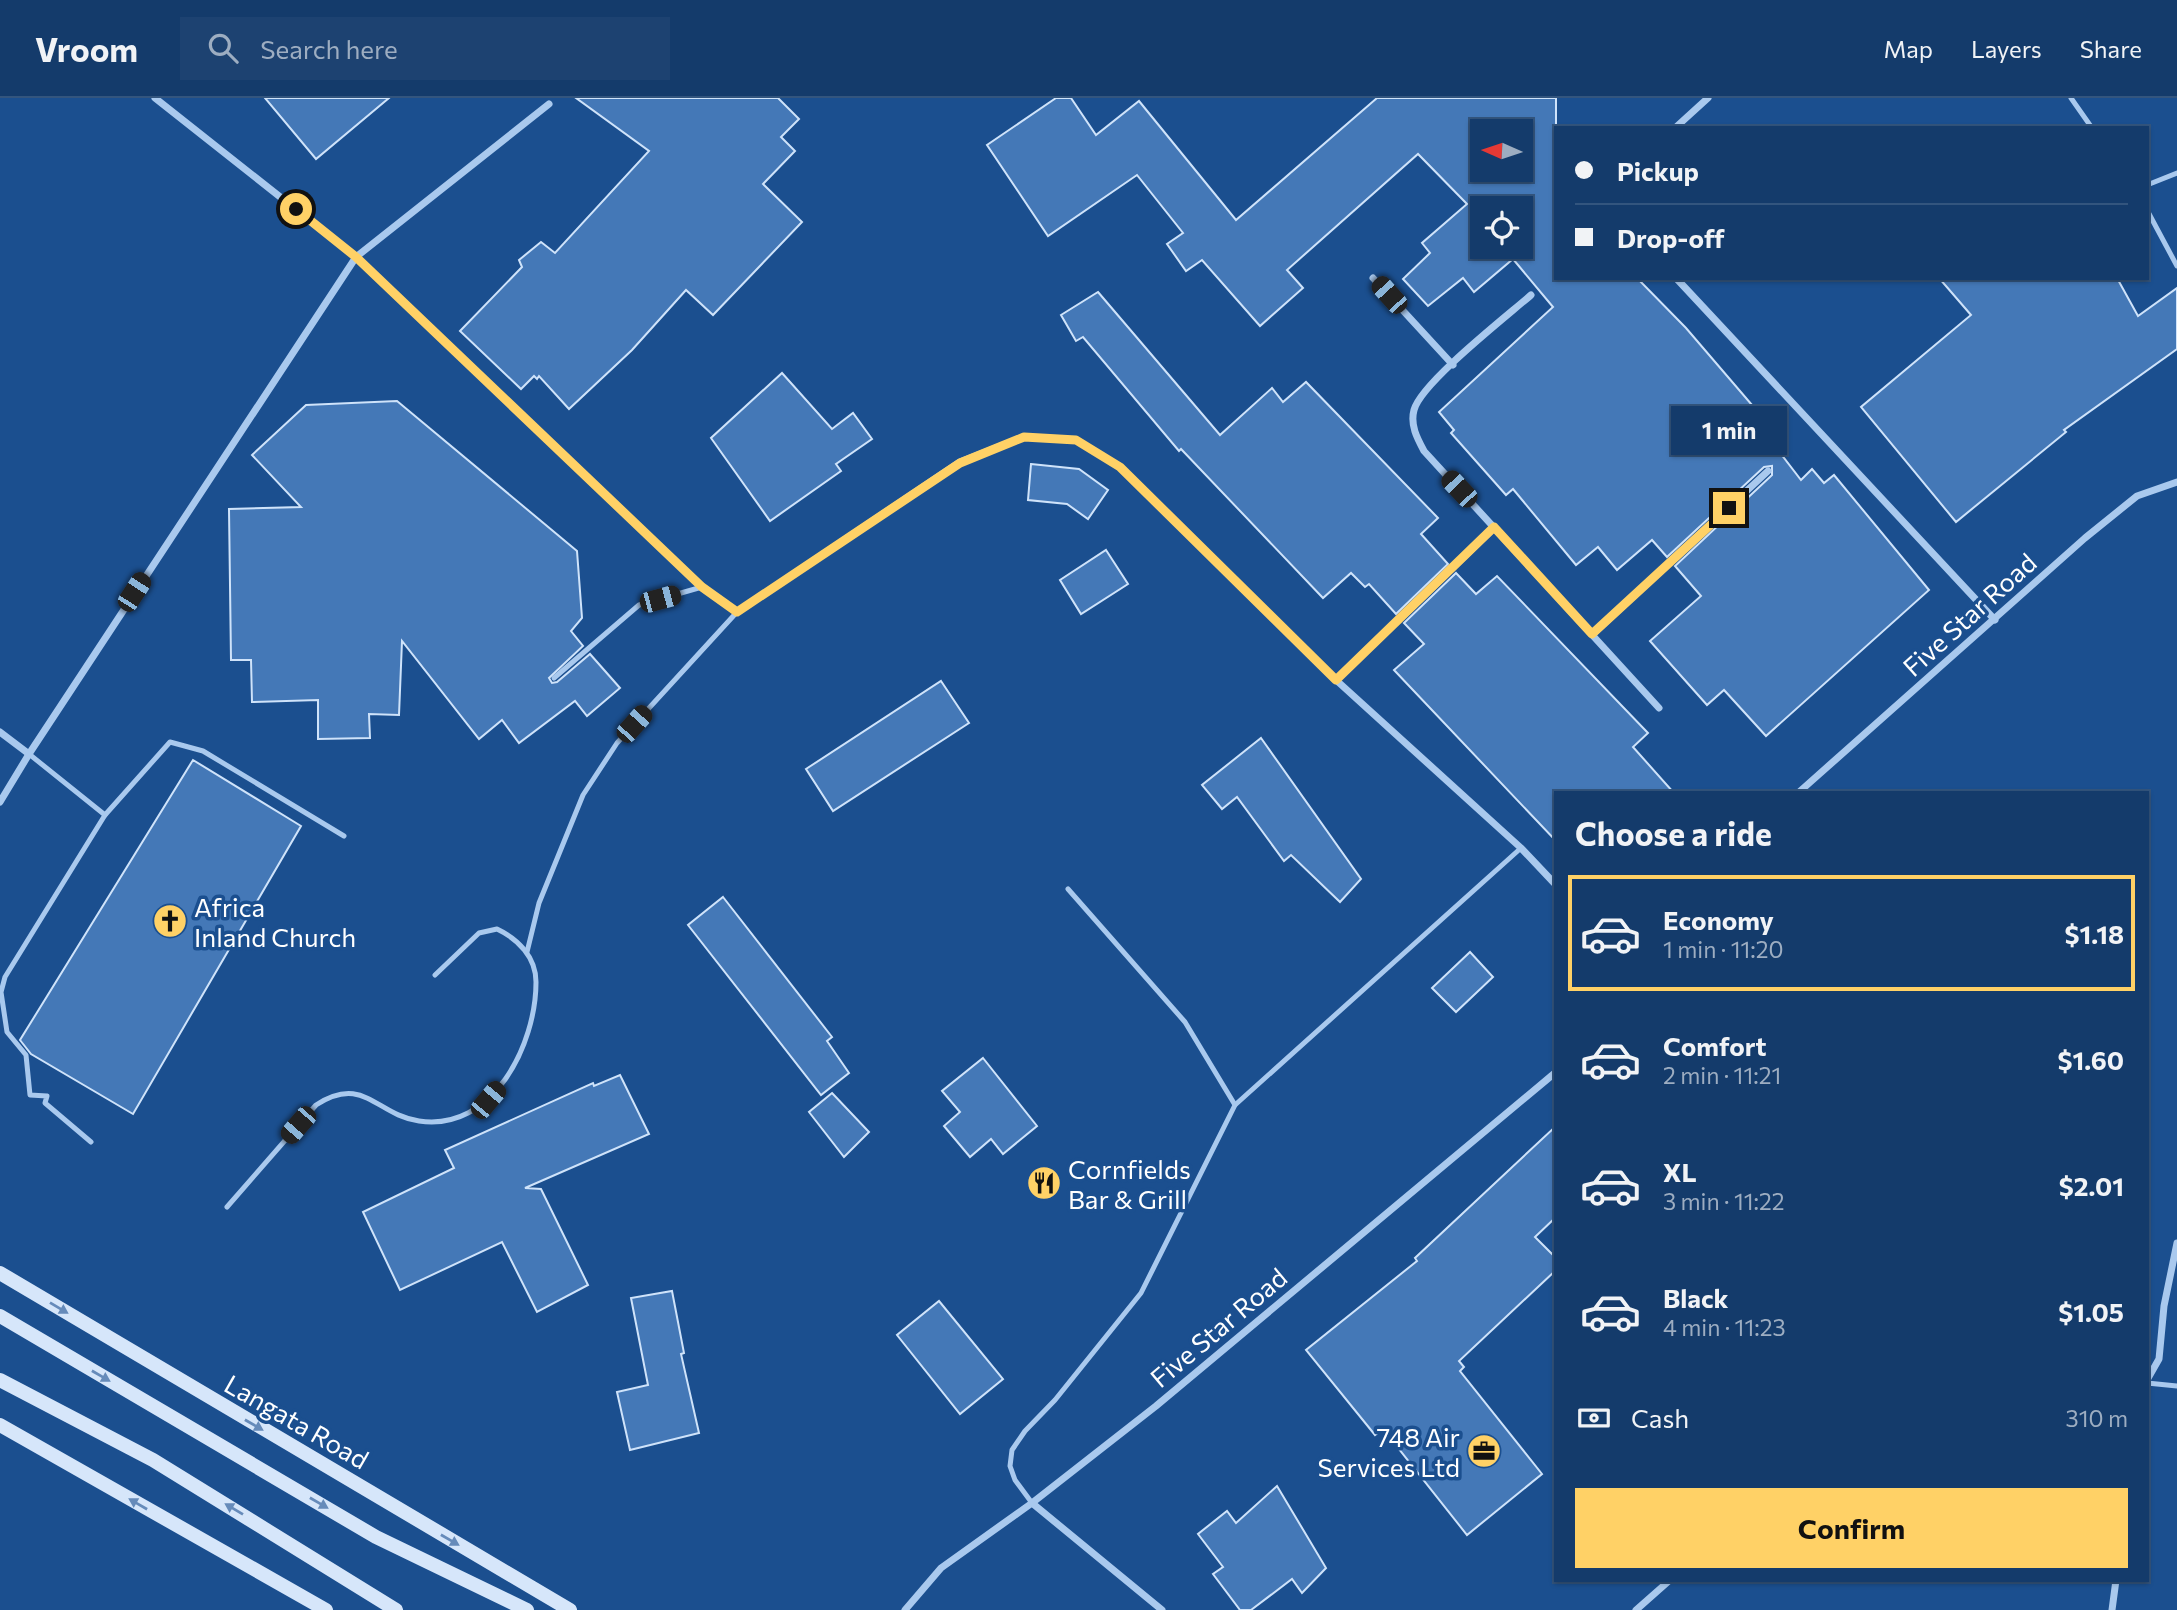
<!DOCTYPE html>
<meta charset="utf-8">
<style>
:root{--surface:#143b6b;--page:#1d4271;--text:#f1f3f6;--muted:#9dadc1;--line:#33557e;--accent:#ffd166}
body{margin:0;font-family:Commissioner,sans-serif;background:var(--page);color:var(--text);height:100vh;display:flex;flex-direction:column;font-size:26px;white-space:nowrap}
*{box-sizing:border-box;margin:0}
p{font-size:23px;color:var(--muted)}
.icon{flex:none;width:38px;height:38px;fill:none;stroke:currentColor;stroke-width:2;stroke-linecap:round;stroke-linejoin:round}
.map{position:relative;flex:1;overflow:hidden}
.side{position:absolute;left:1554px;top:693px;width:595px;height:791px;display:flex;flex-direction:column;background:var(--surface);border-radius:0px;box-shadow:0 2px 5px #0004,0 0 0 2px var(--line)}
.side>*{flex:none}
.banner{position:absolute;left:1554px;top:28px;width:595px;height:154px;border-radius:0px;box-shadow:0 2px 5px #0004,0 0 0 2px var(--line);display:grid;align-content:center;height:154px;padding:0 21px;background:var(--surface)}
.needle{width:46px;rotate:273deg}
.controls{position:absolute;left:1470px;top:21px;display:grid;gap:14px}
.controls a{display:grid;place-items:center;width:63px;height:63px;border-radius:0px;background:var(--surface);box-shadow:0 2px 5px #0004,0 0 0 2px var(--line);font-size:35px}
.end{position:absolute;width:32px;height:32px;margin:-16px;border:9px solid #ffd166;background:#111;box-shadow:0 0 0 4px #111}
.from{border-radius:50%}
.bubble{position:absolute;height:49px;border-radius:0px;background:var(--surface);box-shadow:0 2px 5px #0004,0 0 0 2px var(--line);font-size:23px;font-weight:700;line-height:49px;text-align:center}
.car{position:absolute;width:21px;height:42px;margin:-21px -10px;border-radius:9px;box-shadow:0 0 5px 2px #0007;background:linear-gradient(#222 24%,#8ab4d8 0 40%,#222 0 76%,#8ab4d8 0 86%,#222 0)}
.banner b{display:flex;align-items:center;gap:24px;height:66px;font-size:26px}
.banner b+b{border-top:2px solid var(--line)}
.banner i{width:18px;height:18px;background:var(--text)}
ul{padding:0;list-style:none}
li{display:flex;align-items:center;gap:21px;height:116px;margin:0 14px 10px;padding:0 7px;border:4px solid transparent;border-radius:0px}
li div{flex:1}
li b{display:block;font-size:26px}
li em{font-style:normal;font-weight:700}
li.active{border-color:var(--accent)}
li>.icon{width:63px;height:63px;stroke-width:1.5}
h2{padding:0 21px;font-size:32px;line-height:84px}
.pay{display:flex;align-items:center;gap:18px;height:77px;padding:0 21px;font-size:26px}
.pay p{margin-inline-start:auto}
.cta{display:flex;gap:14px;margin-top:auto;padding:14px 21px}
.cta a{flex:1;height:80px;border-radius:0px;background:var(--accent);color:#111;font-size:28px;font-weight:700;line-height:80px;text-align:center}
header{display:flex;align-items:center;gap:42px;box-sizing:border-box;height:98px;padding:0 35px;background:var(--surface);border-bottom:2px solid var(--line)}
header strong{font-size:33px}
nav{display:flex;gap:38px;margin-inline-start:auto;font-size:24px}
.search{width:490px;height:63px;background:var(--page);display:flex;align-items:center;gap:18px;box-sizing:border-box;padding:0 24px;border-radius:0px;color:var(--muted);font-size:26px}
.map>svg:first-child{display:block}
.building{fill:#4478b7;stroke:#cfe3fa;stroke-width:2;fill-rule:evenodd}
.lines{fill:none;stroke-linecap:round;stroke-linejoin:round}
.service{stroke:#a9c9ee;stroke-width:5}
.minor{stroke:#a9c9ee;stroke-width:7}
.secondary{stroke:#d6e6fa;stroke-width:14}
.oneway{fill:#668bba}
.route{stroke:#ffd166;stroke-width:9}
.labels{text-anchor:middle;dominant-baseline:central;stroke-width:7;stroke-linejoin:round;paint-order:stroke}
.street-label{font-size:26px;fill:#fff;stroke:#1b4f8f}
.poi-label{font-size:26px;fill:#fff;stroke:#1b4f8f;text-anchor:start}
</style>
<header>
<strong>Vroom</strong>
<div class="search"><svg class="icon" aria-label="search" viewBox="0 0 24 24"><circle cx="10" cy="10" r="6"/><path d="M15 15l6 6"/></svg>Search here</div>
<nav><a>Map</a><a>Layers</a><a>Share</a></nav>
</header>
<div class="map">
<svg width="2177" height="1512" viewBox="0 0 2177 1512">
<rect width="100%" height="100%" fill="#1b4f8f"/>
<!-- building -->
<g class="building">
<polygon points="265,0 389,0 316,61"/>
<polygon points="576,0 778,0 799,21 781,39 795,53 763,86 802,124 713,217 686,192 632,252 569,311 539,278 537,281 534,278 521,291 460,233 522,169 519,162 541,144 555,155 649,53"/>
<path d="M 1056,0 L 1071,0 L 1096,37 L 1139,3 L 1236,122 L 1377,0 L 1556,0 L 1556,180 L 1637,180 L 1686,230 L 1752,307 L 1747,312 L 1801,382 L 1812,371 L 1824,385 L 1834,377 L 1929,492 L 1766,638 L 1724,592 L 1707,607 L 1650,543 L 1701,498 L 1675,468 L 1772,377 L 1772,368 L 1764,369 L 1667,459 L 1652,442 L 1617,472 L 1598,449 L 1576,467 L 1513,391 L 1506,397 L 1451,335 L 1454,332 L 1439,314 L 1553,209 L 1513,161 L 1474,194 L 1463,180 L 1428,208 L 1403,181 L 1430,155 L 1422,145 L 1467,106 L 1418,56 L 1287,172 L 1303,190 L 1260,228 L 1202,162 L 1186,173 L 1167,146 L 1183,135 L 1137,77 L 1048,138 L 987,47 ZM 1482,33 L 1521,33 L 1521,72 L 1482,72 ZM 1482,110 L 1521,110 L 1521,149 L 1482,149 Z"/>
<polygon points="1939,180 2117,180 2138,218 2177,190 2177,251 2064,332 2066,334 1956,424 1861,309 1971,217"/>
<polygon points="1098,194 1220,337 1272,290 1283,304 1306,284 1438,420 1421,436 1448,466 1396,516 1369,486 1365,489 1351,475 1323,500 1181,351 1179,353 1083,239 1076,243 1061,217"/>
<polygon points="782,275 832,331 853,315 872,341 836,366 841,373 770,423 711,340"/>
<polygon points="397,303 577,453 582,520 571,533 583,548 549,580 552,585 557,584 590,556 620,590 587,618 575,603 519,645 502,622 479,641 402,543 399,617 369,616 370,640 318,641 318,602 252,604 251,562 231,562 229,411 301,409 252,357 306,307"/>
<polygon points="1031,366 1079,371 1108,392 1088,421 1067,406 1028,402"/>
<polygon points="1106,452 1128,486 1081,516 1060,482"/>
<polygon points="1456,475 1476,496 1497,478 1648,635 1633,649 1674,695 1556,695 1556,743 1394,572 1424,546 1404,525"/>
<polygon points="941,583 969,625 833,713 806,671"/>
<polygon points="1261,640 1361,781 1340,804 1291,757 1284,763 1237,699 1222,711 1202,687"/>
<polygon points="193,662 301,728 133,1016 31,956 20,942"/>
<polygon points="723,799 832,939 827,943 849,975 821,997 688,827"/>
<polygon points="1470,854 1493,879 1456,914 1432,890"/>
<polygon points="983,960 1037,1028 1003,1056 991,1041 970,1059 944,1028 960,1014 942,993"/>
<polygon points="620,977 649,1036 525,1090 541,1091 588,1187 537,1214 502,1144 400,1192 363,1114 454,1070 445,1052 593,985 594,988"/>
<polygon points="832,995 869,1034 844,1059 809,1014"/>
<polygon points="1556,1028 1556,1119 1535,1139 1556,1160 1556,1172 1459,1263 1464,1269 1460,1273 1542,1376 1467,1437 1383,1331 1375,1337 1306,1252 1417,1163 1415,1160"/>
<polygon points="672,1193 684,1255 681,1256 699,1335 630,1352 617,1294 648,1287 631,1200"/>
<polygon points="939,1203 1003,1281 960,1316 897,1237"/>
<polygon points="1277,1388 1326,1470 1302,1495 1292,1481 1251,1512 1240,1512 1213,1476 1223,1469 1198,1436 1227,1413 1236,1425"/>
</g>
<g class="lines">
<!-- service -->
<g class="service">
<polyline points="2071,0 2092,30"/>
<polyline points="2147,87 2177,75"/>
<polyline points="2147,112 2177,168"/>
<polyline points="554,580 639,507 702,489"/>
<polyline points="29,656 105,717 170,644 203,653 344,738"/>
<polyline points="527,854 539,805 583,697 617,645 737,514"/>
<polyline points="1235,1007 1521,750"/>
<polyline points="91,1044 45,1005 47,998 30,997 26,957 7,934 1,894 5,879 105,717"/>
<path d="M 227,1109 L 316,1007 C 364,976 376,1017 419,1023 C 493,1034 536,947 536,884 C 536,859 518,841 497,831 L 479,835 L 435,877"/>
<polyline points="2147,1285 2177,1288"/>
<polyline points="1032,1405 1015,1382 1010,1368 1012,1352 1025,1333 1055,1302 1141,1195 1235,1007 1185,924 1068,791"/>
</g>
<!-- minor -->
<g class="minor">
<polyline points="155,0 356,159 702,489 737,514 960,364 1024,339 1076,342 1120,369 1336,582 1521,750 1556,787"/>
<polyline points="1675,30 1708,0"/>
<polyline points="1373,180 1453,267"/>
<polyline points="1676,180 1995,522"/>
<path d="M 1531,197 C 1507,218 1421,285 1414,312 C 1410,327 1417,340 1424,353 L 1659,610"/>
<polyline points="1593,536 1768,373"/>
<polyline points="1336,582 1494,430"/>
<polyline points="0,634 29,656 356,159 549,6"/>
<polyline points="1798,695 2085,440 2137,398 2177,384"/>
<polyline points="0,704 29,656"/>
<polyline points="2147,1282 2159,1261 2164,1208 2177,1145"/>
<polyline points="1032,1405 1162,1512"/>
<polyline points="905,1512 941,1470 1032,1405 1156,1308 1556,974"/>
<polyline points="1636,1512 1670,1482"/>
<polyline points="2112,1512 2116,1482"/>
</g>
<!-- secondary -->
<g class="secondary">
<polyline points="0,1175 570,1512"/>
<polyline points="0,1218 376,1439 527,1512"/>
<polyline points="0,1282 153,1362 396,1512"/>
<polyline points="0,1327 326,1512"/>
</g>
</g>
<!-- one-way arrows -->
<defs><path id="oneway-solid" d="M-6-.8H1V-3.2L6.5 0L1 3.2V.8H-6Z" transform="scale(1.75)"/></defs>
<g class="oneway">
<use href="#oneway-solid" transform="translate(59 1210) rotate(31)"/>
<use href="#oneway-solid" transform="translate(101 1278) rotate(30)"/>
<use href="#oneway-solid" transform="translate(254 1327) rotate(30)"/>
<use href="#oneway-solid" transform="translate(319 1405) rotate(30)"/>
<use href="#oneway-solid" transform="translate(138 1406) rotate(-150)"/>
<use href="#oneway-solid" transform="translate(234 1411) rotate(-149)"/>
<use href="#oneway-solid" transform="translate(450 1442) rotate(30)"/>
</g>
<g class="lines">
<!-- route -->
<polyline class="route" points="296,111 356,159 702,489 737,514 960,365 1024,339 1076,342 1120,369 1336,582 1494,429 1592,536 1729,410"/>
</g>
<!-- icons -->
<defs>
<g id="church-disc" transform="scale(1.75)"><circle r="9.5" fill="#ffd166" stroke="#1b4f8f"/><path d="M-1.2-6h2.4v3.5h3.3v2.4h-3.3V6h-2.4V-.1h-3.3v-2.4h3.3Z" fill="#111"/></g>
<g id="restaurant-disc" transform="scale(1.75)"><circle r="9.5" fill="#ffd166" stroke="#1b4f8f"/><path d="M-5-6h1v4h1v-4h1v4h1v-4h1v5L-1.5 .5V6h-2V.5L-5-1ZM5-6V6H3V1.5H1.5Q1.5-4 5-6Z" fill="#111"/></g>
<g id="office-disc" transform="scale(1.75)"><circle r="9.5" fill="#ffd166" stroke="#1b4f8f"/><path d="M-6-3h4V-5.5h4V-3h4V5H-6ZM-1-4.5V-3h2v-1.5ZM-6 0V1H6V0Z" fill="#111"/></g>
</defs>
<g fill-rule="evenodd">
<use href="#church-disc" x="170" y="823"/>
<use href="#restaurant-disc" x="1044" y="1085"/>
<use href="#office-disc" x="1484" y="1353"/>
</g>
<g class="labels">
<!-- street labels -->
<g class="street-label">
<text transform="translate(1969 516) rotate(-42)">Five Star Road</text>
<text transform="translate(1218 1229) rotate(-40)">Five Star Road</text>
<text transform="translate(297 1323) rotate(30)">Langata Road</text>
</g>
<!-- poi labels -->
<g class="poi-label">
<text x="194" y="808">Africa<tspan x="194" dy="30">Inland Church</tspan></text>
<text x="1068" y="1070">Cornfields<tspan x="1068" dy="30">Bar &amp; Grill</tspan></text>
<text x="1460" y="1338" text-anchor="end">748 Air<tspan x="1460" dy="30">Services Ltd</tspan></text>
</g>
</g>
</svg>
<div class="controls">
<a><svg class="needle" viewBox="-14 -14 28 28"><path d="M0-13l5 13h-10z" fill="#e53935"/><path d="M0 13l5-13h-10z" fill="#9dadc1"/></svg></a>
<a><svg class="icon" aria-label="locate" viewBox="0 0 24 24"><circle cx="12" cy="12" r="6"/><path d="M12 2v4M12 18v4M2 12h4M18 12h4"/></svg></a>
</div>
<i class="end from" style="left:296px;top:111px"></i>
<i class="end" style="left:1729px;top:410px"></i>
<div class="bubble" style="left:1671px;top:308px;width:116px">1 min</div>
<i class="car" style="left:1389px;top:197px;rotate:318deg"></i>
<i class="car" style="left:1459px;top:391px;rotate:317deg"></i>
<i class="car" style="left:134px;top:494px;rotate:33deg"></i>
<i class="car" style="left:660px;top:501px;rotate:75deg"></i>
<i class="car" style="left:634px;top:626px;rotate:42deg"></i>
<i class="car" style="left:488px;top:1002px;rotate:40deg"></i>
<i class="car" style="left:298px;top:1027px;rotate:221deg"></i>
<div class="banner">
<b><i class="from"></i>Pickup</b>
<b><i></i>Drop-off</b>
</div>
<section class="side">
<h2>Choose a ride</h2>
<ul>
<li class="active"><svg class="icon" aria-label="car" viewBox="0 0 24 24"><path d="M5 17H2v-5l4-1 3-4h7l3 4 3 1v5h-3M9 17h6M6 11h13"/><circle cx="7" cy="17" r="2"/><circle cx="17" cy="17" r="2"/></svg><div><b>Economy</b><p>1 min · 11:20</p></div><em>$1.18</em></li>
<li><svg class="icon" aria-label="car" viewBox="0 0 24 24"><path d="M5 17H2v-5l4-1 3-4h7l3 4 3 1v5h-3M9 17h6M6 11h13"/><circle cx="7" cy="17" r="2"/><circle cx="17" cy="17" r="2"/></svg><div><b>Comfort</b><p>2 min · 11:21</p></div><em>$1.60</em></li>
<li><svg class="icon" aria-label="car" viewBox="0 0 24 24"><path d="M5 17H2v-5l4-1 3-4h7l3 4 3 1v5h-3M9 17h6M6 11h13"/><circle cx="7" cy="17" r="2"/><circle cx="17" cy="17" r="2"/></svg><div><b>XL</b><p>3 min · 11:22</p></div><em>$2.01</em></li>
<li><svg class="icon" aria-label="car" viewBox="0 0 24 24"><path d="M5 17H2v-5l4-1 3-4h7l3 4 3 1v5h-3M9 17h6M6 11h13"/><circle cx="7" cy="17" r="2"/><circle cx="17" cy="17" r="2"/></svg><div><b>Black</b><p>4 min · 11:23</p></div><em>$1.05</em></li>
</ul>
<div class="pay"><svg class="icon" aria-label="cash" viewBox="0 0 24 24"><path d="M3 7h18v10H3z"/><circle cx="12" cy="12" r="2"/></svg>Cash<p>310 m</p></div>
<div class="cta"><a>Confirm</a></div>
</section>
</div>
